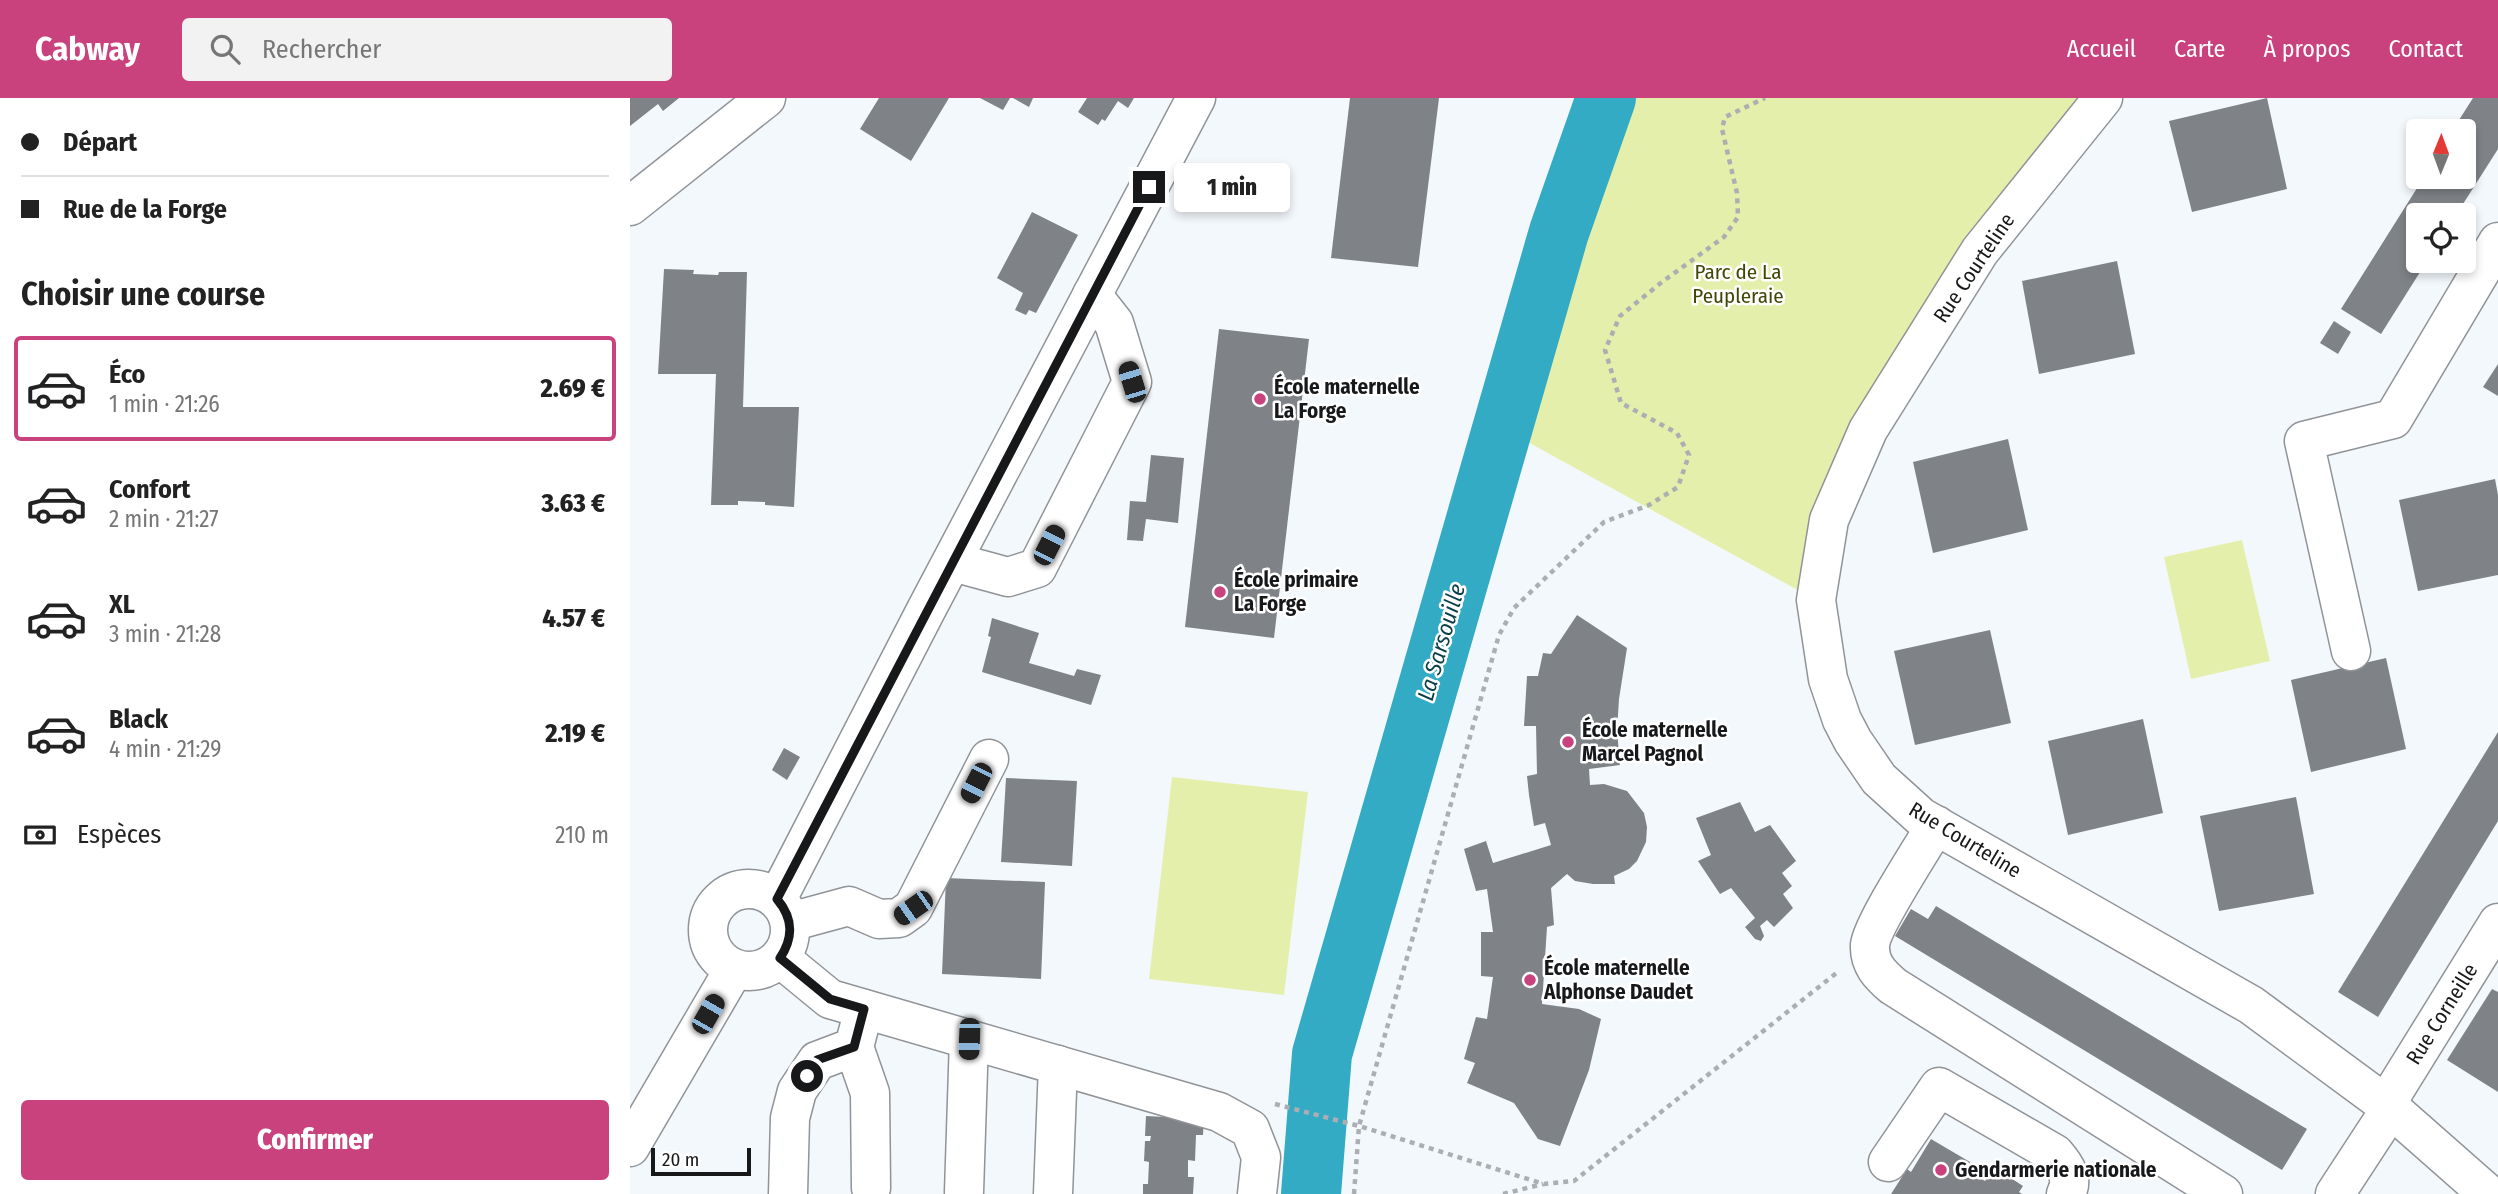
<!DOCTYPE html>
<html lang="fr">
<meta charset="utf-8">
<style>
:root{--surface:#fff;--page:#f2f2f2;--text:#222;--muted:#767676;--line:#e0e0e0;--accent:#c9417d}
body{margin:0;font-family:"Fira Sans Condensed",sans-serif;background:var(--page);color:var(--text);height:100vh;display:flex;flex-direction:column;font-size:26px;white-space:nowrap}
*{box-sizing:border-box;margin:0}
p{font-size:23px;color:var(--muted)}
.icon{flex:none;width:38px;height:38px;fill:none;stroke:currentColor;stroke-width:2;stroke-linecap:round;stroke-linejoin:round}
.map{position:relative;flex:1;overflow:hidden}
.drawer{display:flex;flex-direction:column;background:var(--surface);width:630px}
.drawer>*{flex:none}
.guide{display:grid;align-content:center;height:154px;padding:0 21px;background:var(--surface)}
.needle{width:46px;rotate:1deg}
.tools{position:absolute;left:1776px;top:21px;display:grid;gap:14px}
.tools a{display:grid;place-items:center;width:70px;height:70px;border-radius:7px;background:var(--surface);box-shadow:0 4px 10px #0003;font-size:35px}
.scale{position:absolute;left:21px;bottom:18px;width:100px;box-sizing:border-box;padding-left:7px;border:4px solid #17181a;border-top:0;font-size:19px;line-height:24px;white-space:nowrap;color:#17181a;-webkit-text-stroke:5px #fff;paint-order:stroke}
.end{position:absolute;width:32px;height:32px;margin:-16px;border:9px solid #17181a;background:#fff;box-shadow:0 0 0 4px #fff}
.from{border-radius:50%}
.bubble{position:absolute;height:49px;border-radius:7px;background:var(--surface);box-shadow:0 4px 10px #0003;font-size:23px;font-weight:800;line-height:49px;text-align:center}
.car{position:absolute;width:21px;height:42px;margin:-21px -10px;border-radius:9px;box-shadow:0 0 5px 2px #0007;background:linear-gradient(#222 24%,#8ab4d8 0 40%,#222 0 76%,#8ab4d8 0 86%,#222 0)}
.guide b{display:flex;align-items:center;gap:24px;height:66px;font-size:26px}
.guide b+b{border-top:2px solid var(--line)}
.guide i{width:18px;height:18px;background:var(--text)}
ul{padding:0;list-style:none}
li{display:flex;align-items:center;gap:21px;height:105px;margin:0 14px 10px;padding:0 7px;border:4px solid transparent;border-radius:7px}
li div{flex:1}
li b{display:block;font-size:26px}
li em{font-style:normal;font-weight:800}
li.current{border-color:var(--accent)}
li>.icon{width:63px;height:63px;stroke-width:1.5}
h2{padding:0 21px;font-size:32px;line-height:84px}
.pay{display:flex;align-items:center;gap:18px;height:77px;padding:0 21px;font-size:26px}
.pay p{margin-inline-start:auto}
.cta{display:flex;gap:14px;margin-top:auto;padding:14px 21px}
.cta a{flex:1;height:80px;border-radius:7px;background:var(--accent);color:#fff;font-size:28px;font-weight:800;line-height:80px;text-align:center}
header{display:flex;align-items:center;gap:42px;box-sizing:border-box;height:98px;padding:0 35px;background:var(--accent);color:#fff}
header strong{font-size:33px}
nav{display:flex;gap:38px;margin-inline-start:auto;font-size:24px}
.search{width:490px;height:63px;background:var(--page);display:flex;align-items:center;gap:18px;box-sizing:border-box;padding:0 24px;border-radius:7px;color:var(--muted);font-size:26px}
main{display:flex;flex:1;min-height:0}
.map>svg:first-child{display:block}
.green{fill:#e5efac}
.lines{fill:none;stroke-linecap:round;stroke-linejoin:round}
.river{stroke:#34abc5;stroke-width:60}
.building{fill:#7f8387}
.minor-casing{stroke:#909498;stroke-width:41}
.major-casing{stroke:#909498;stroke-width:41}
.path{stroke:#abafb2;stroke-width:4.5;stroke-dasharray:5 5;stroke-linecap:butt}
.minor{stroke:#fff;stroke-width:38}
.major{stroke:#fff;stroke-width:38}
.route{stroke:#17181a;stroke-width:9}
.poi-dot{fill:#c9417d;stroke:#fff;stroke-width:2.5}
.labels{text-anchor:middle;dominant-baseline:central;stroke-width:5;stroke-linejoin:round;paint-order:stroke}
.street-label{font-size:21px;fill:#17181a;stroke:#fff}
.park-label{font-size:21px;fill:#424705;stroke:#fff}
.poi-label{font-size:21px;font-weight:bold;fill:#17181a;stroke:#fff;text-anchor:start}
.water-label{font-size:23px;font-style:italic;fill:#0a3f4a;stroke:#fff}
</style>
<header>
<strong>Cabway</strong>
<div class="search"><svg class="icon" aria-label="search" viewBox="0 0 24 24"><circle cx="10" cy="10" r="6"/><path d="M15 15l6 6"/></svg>Rechercher</div>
<nav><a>Accueil</a><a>Carte</a><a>À propos</a><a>Contact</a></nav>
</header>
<main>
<section class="drawer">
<div class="guide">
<b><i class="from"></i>Départ</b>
<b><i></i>Rue de la Forge</b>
</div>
<h2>Choisir une course</h2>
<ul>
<li class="current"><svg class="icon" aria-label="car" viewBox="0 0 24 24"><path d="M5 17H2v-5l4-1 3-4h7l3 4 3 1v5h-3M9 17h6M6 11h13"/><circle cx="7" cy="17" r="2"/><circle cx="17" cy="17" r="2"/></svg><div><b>Éco</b><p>1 min · 21:26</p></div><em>2.69 €</em></li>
<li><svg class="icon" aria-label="car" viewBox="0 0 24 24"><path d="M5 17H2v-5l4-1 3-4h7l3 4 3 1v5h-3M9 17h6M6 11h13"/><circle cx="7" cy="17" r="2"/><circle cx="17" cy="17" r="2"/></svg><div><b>Confort</b><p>2 min · 21:27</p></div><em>3.63 €</em></li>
<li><svg class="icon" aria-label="car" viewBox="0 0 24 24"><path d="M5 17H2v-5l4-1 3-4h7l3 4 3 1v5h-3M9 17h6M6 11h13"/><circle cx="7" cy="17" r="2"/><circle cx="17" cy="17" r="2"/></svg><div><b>XL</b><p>3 min · 21:28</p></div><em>4.57 €</em></li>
<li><svg class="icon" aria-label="car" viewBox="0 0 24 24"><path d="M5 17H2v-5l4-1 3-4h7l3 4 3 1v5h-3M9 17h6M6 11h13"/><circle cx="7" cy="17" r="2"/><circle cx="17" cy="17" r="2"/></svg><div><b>Black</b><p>4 min · 21:29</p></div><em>2.19 €</em></li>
</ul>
<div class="pay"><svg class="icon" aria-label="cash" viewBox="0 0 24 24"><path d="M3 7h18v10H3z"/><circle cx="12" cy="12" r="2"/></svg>Espèces<p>210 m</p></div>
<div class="cta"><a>Confirmer</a></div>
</section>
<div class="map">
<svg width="1868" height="1096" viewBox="0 0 1868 1096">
<rect width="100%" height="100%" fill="#f3f8fc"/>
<!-- green -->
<g class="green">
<polygon points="976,0 1473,0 1296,241 1186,502 872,330 929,134"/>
<polygon points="1612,442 1640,563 1561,581 1534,459"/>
<polygon points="542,679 678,694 654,897 519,881"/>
</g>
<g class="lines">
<!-- river -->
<polyline class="river" points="681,1096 692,956 929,134 976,0"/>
</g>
<!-- building -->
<g class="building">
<polygon points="0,0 49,0 33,13 28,6 0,28"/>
<polygon points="249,0 319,0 281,63 230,31"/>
<polygon points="350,0 380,0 373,12"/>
<polygon points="383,0 403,0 399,9"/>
<polygon points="457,0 504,0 498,10 488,3 475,23 472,21 468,27 448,14"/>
<polygon points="720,0 809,0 788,169 701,160"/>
<polygon points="1637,0 1657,91 1562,114 1539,23"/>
<polygon points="1843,0 1868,0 1868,51 1826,117 1788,117 1788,163 1797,163 1751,236 1711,211 1794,79 1834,79 1834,33 1822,33"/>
<polygon points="402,114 448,137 406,215 399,212 396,217 385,212 393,195 367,180"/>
<polygon points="1487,163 1505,256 1409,276 1392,183"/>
<polygon points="34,171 64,172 63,176 88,177 89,174 117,174 113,309 169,309 164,409 135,407 135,404 108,403 108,407 81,407 86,276 28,276"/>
<polygon points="1704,223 1721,234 1708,256 1690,245"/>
<polygon points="589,231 679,241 644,540 555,529"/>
<polygon points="1868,266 1868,298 1853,289"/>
<polygon points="1378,341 1398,432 1303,455 1283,364"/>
<polygon points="521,357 554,360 548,425 516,421 513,443 497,442 500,403 516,404"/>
<polygon points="1865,381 1868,397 1868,477 1788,493 1769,402"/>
<polygon points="947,517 997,550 989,601 987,632 990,667 959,671 960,687 974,686 997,693 1014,715 1017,729 1016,744 1007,763 999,771 984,778 985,786 963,786 945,783 937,776 921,790 924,827 917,829 912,906 949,911 971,921 959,972 930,1048 908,1041 884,1005 837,985 845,965 834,961 846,919 857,921 863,879 851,878 851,834 863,834 857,791 846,793 834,751 856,743 863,765 921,747 915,725 904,728 899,697 897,678 907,676 906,628 894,628 897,578 908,578 913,555 921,556"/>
<polygon points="362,520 409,535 399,565 444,578 447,571 471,577 461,607 352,574 361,539 358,538"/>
<polygon points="1360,532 1381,625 1285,647 1264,553"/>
<polygon points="1756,560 1776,651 1681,674 1661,582"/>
<polygon points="1513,621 1533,715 1438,737 1418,643"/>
<polygon points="1868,634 1868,723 1748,919 1708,894"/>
<polygon points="154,650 170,659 157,682 142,672"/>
<polygon points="376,680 447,683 442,768 371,764"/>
<polygon points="1666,699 1684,796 1589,813 1570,718"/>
<polygon points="1110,704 1125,734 1140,727 1166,763 1152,775 1162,788 1153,796 1163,810 1144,829 1137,822 1130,828 1134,838 1131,843 1125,841 1115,829 1125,820 1101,790 1090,796 1068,763 1081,757 1066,720"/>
<polygon points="316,780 415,784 411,881 312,876"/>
<polygon points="1306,808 1677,1031 1652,1072 1265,838 1281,811 1298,821"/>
<polygon points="1862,891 1868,894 1868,994 1817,962"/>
<polygon points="516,1018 574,1021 573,1037 566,1037 565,1063 558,1062 558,1079 564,1079 563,1096 513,1096 513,1086 518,1086 519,1064 514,1063 515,1043 520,1043 521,1038 515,1038"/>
<polygon points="1301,1041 1340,1064 1337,1071 1355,1083 1364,1069 1393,1088 1389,1094 1392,1096 1261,1096 1277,1071 1281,1074"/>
</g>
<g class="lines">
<!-- minor casing -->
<g class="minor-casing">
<g id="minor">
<polyline points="1473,0 1350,153 1238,332 1199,422 1186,502 1198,581 1212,622 1223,643 1249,681 1291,719 1621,907 1758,1008 1858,1096"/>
<polyline points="0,108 136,0"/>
<polyline points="323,464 378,479 407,470 502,284 484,225 462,197"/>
<polyline points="1721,553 1674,343 1763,321 1868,144"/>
<path d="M 1306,727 C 1293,749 1242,827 1240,847 C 1239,866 1250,877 1263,888 L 1593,1096"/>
<polyline points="160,824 219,808 249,821 269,820 283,810 359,661"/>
<polyline points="150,860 200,901 589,1014 620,1031 631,1059 627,1096"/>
<polyline points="224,949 240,995 241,1090"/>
<path d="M 1258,1064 L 1309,989 L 1425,1056 C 1436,1069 1444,1080 1436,1096"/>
<polyline points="334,1094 339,941"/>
<polyline points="158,1096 160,1020 167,993 187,963 224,949 234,911"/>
<polyline points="423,1096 428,967"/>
<polyline points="1705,1096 1752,1024 1764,993 1868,825"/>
</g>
</g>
<!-- major casing -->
<g class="major-casing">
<g id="major">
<circle cx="119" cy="832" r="41"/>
<polyline points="147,801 295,514 566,0"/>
<polyline points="0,1049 104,871"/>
</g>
</g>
<!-- path -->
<g class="path">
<polyline points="645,1006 729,1028 914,1086 944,1083 1209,873"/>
<polyline points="724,1096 729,1028 869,537 884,510 974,424 1019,407 1048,389 1059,357 1047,335 991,305 975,252 990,218 1032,184 1094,139 1108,119 1107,95 1092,31 1095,19 1135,0"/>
<polyline points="873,1096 913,1086"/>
</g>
<!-- minor -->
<use href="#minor" class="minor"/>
<!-- major -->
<use href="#major" class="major"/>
</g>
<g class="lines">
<!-- route -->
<path class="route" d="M 177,978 L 187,962 L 224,949 L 234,911 L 200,901 L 150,860 C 164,839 163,820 147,801 L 519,89"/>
</g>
<!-- markers -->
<g class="poi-dot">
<circle cx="630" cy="301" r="7"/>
<circle cx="590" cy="494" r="7"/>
<circle cx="938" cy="644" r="7"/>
<circle cx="900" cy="882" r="7"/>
<circle cx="1311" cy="1072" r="7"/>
</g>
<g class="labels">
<!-- street labels -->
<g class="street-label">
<text transform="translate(1344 170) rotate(-56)">Rue Courteline</text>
<text transform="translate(1335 742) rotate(31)">Rue Courteline</text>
<text transform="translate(1812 916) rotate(-58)">Rue Corneille</text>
</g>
<!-- park labels -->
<g class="park-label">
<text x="1108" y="174">Parc de La<tspan x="1108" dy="24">Peupleraie</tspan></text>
</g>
<!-- poi labels -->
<g class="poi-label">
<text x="644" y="289">École maternelle<tspan x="644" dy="24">La Forge</tspan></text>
<text x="604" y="482">École primaire<tspan x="604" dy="24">La Forge</tspan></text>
<text x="952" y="632">École maternelle<tspan x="952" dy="24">Marcel Pagnol</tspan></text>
<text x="914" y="870">École maternelle<tspan x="914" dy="24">Alphonse Daudet</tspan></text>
<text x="1325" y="1072">Gendarmerie nationale</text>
</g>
<!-- water labels -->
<g class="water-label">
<text transform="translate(811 544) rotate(-74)">La Sarsouille</text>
</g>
</g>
</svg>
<div class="tools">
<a><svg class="needle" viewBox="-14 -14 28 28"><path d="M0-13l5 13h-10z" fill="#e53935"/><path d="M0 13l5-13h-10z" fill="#767676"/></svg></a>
<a><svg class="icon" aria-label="locate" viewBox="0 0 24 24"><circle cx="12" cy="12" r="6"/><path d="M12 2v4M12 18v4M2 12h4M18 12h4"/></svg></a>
</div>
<div class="scale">20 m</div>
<i class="end from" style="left:177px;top:978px"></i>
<i class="end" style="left:519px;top:89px"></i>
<div class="bubble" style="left:544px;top:65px;width:116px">1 min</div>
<i class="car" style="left:502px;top:284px;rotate:343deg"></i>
<i class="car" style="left:419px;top:447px;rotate:27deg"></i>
<i class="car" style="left:346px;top:685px;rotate:207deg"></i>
<i class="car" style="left:283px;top:810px;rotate:235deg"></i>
<i class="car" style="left:78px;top:916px;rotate:30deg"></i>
<i class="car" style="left:339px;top:941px;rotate:182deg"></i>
</div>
</main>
